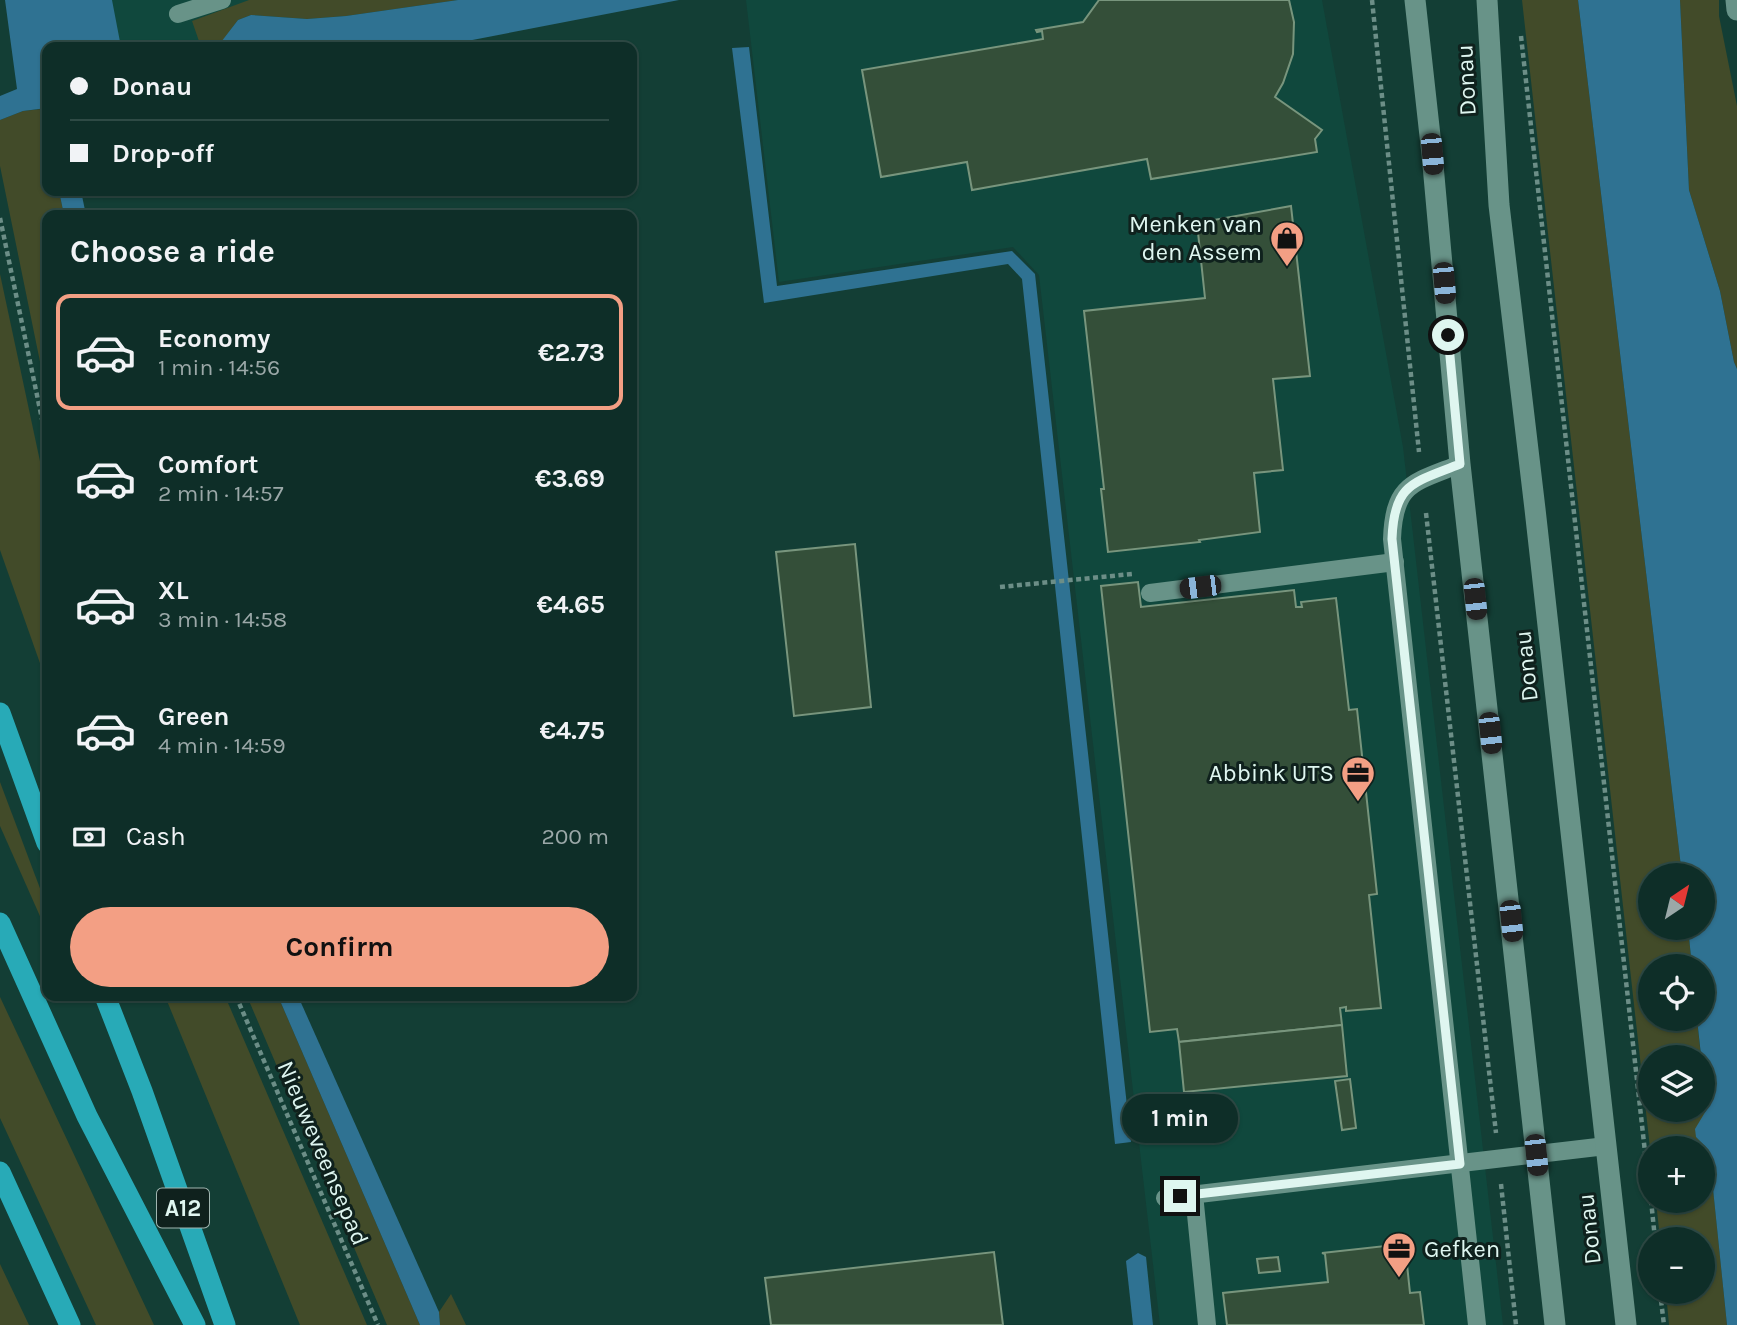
<!DOCTYPE html>
<meta charset="utf-8">
<style>
:root{--surface:#0e2e28;--page:#1c3a34;--text:#f1f3f6;--muted:#9ba8a8;--line:#2e4a45;--accent:#f39f84}
body{margin:0;font-family:Karla,sans-serif;background:var(--page);color:var(--text);height:100vh;display:flex;flex-direction:column;font-size:26px;white-space:nowrap}
*{box-sizing:border-box;margin:0}
p{font-size:23px;color:var(--muted)}
.icon{flex:none;width:38px;height:38px;fill:none;stroke:currentColor;stroke-width:2;stroke-linecap:round;stroke-linejoin:round}
.map{position:relative;flex:1;overflow:hidden}
.drawer{position:absolute;left:42px;top:210px;width:595px;height:791px;display:flex;flex-direction:column;background:var(--surface);border-radius:14px;box-shadow:0 2px 5px #0004,0 0 0 2px var(--line)}
.drawer>*{flex:none}
.top-card{position:absolute;left:42px;top:42px;width:595px;height:154px;border-radius:14px;box-shadow:0 2px 5px #0004,0 0 0 2px var(--line);display:grid;align-content:center;height:154px;padding:0 28px;background:var(--surface)}
.needle{width:46px;rotate:35deg}
.buttons{position:absolute;left:1638px;top:863px;display:grid;gap:14px}
.buttons a{display:grid;place-items:center;width:77px;height:77px;border-radius:50%;background:var(--surface);box-shadow:0 2px 5px #0004,0 0 0 2px var(--line);font-size:35px}
.end{position:absolute;width:32px;height:32px;margin:-16px;border:9px solid #dff6f0;background:#111;box-shadow:0 0 0 4px #111}
.from{border-radius:50%}
.bubble{position:absolute;height:49px;border-radius:24px;background:var(--surface);box-shadow:0 2px 5px #0004,0 0 0 2px var(--line);font-size:23px;font-weight:700;line-height:49px;text-align:center}
.car{position:absolute;width:21px;height:42px;margin:-21px -10px;border-radius:9px;box-shadow:0 0 5px 2px #0007;background:linear-gradient(#222 24%,#8ab4d8 0 40%,#222 0 76%,#8ab4d8 0 86%,#222 0)}
.top-card b{display:flex;align-items:center;gap:24px;height:66px;font-size:26px}
.top-card b+b{border-top:2px solid var(--line)}
.top-card i{width:18px;height:18px;background:var(--text)}
ul{padding:0;list-style:none}
li{display:flex;align-items:center;gap:21px;height:116px;margin:0 14px 10px;padding:0 14px;border:4px solid transparent;border-radius:14px}
li div{flex:1}
li b{display:block;font-size:26px}
li em{font-style:normal;font-weight:700}
li.current{border-color:var(--accent)}
li>.icon{width:63px;height:63px;stroke-width:1.5}
h2{padding:0 28px;font-size:32px;line-height:84px}
.pay{display:flex;align-items:center;gap:18px;height:77px;padding:0 28px;font-size:26px}
.pay p{margin-inline-start:auto}
.primary-button{display:flex;gap:14px;margin-top:auto;padding:14px 28px}
.primary-button a{flex:1;height:80px;border-radius:42px;background:var(--accent);color:#111;font-size:28px;font-weight:700;line-height:80px;text-align:center}
.map>svg:first-child{display:block}
.built{fill:#10483d}
.green{fill:#424b29}
.water{fill:#2f7292}
.building{fill:#344f39;stroke:#78957d;stroke-width:2}
.lines{fill:none;stroke-linecap:round;stroke-linejoin:round}
.path{stroke:#6c8e87;stroke-width:4.5;stroke-dasharray:5 3.5;stroke-linecap:butt}
.service{stroke:#689388;stroke-width:18}
.minor{stroke:#689388;stroke-width:21}
.secondary{stroke:#689388;stroke-width:21}
.motorway{stroke:#28aab7;stroke-width:21}
.route{stroke:#dff6f0;stroke-width:9}
.labels{text-anchor:middle;dominant-baseline:central;stroke-width:6;stroke-linejoin:round;paint-order:stroke}
.shield{fill:#0f211d;stroke:#a1b6b1;stroke-width:2}
.shield-label{font-size:23px;font-weight:bold;fill:#dff6f0}
.street-label{font-size:24px;fill:#dff6f0;stroke:#0f211d}
.poi-label{font-size:24px;fill:#dff6f0;stroke:#0f211d;text-anchor:end}
</style>
<div class="map">
<svg width="1737" height="1325" viewBox="0 0 1737 1325">
<rect width="100%" height="100%" fill="#133e35"/>
<!-- built -->
<g class="built">
<polygon points="110,0 593,0 352,47 119,47"/>
<polygon points="746,0 1322,0 1403,447 1503,1325 1160,1325 1039,275 1013,247 779,282"/>
</g>
<!-- green -->
<g class="green">
<polygon points="249,0 458,0 346,16 307,19 251,15 238,20 218,47 201,47 192,21"/>
<polygon points="1522,0 1578,0 1682,875 1650,875 1650,928 1688,928 1692,966 1650,966 1650,1018 1697,1019 1701,1057 1650,1057 1650,1110 1703,1110 1703,1071 1707,1109 1696,1137 1709,1149 1727,1325 1669,1325 1666,1292 1703,1292 1703,1239 1660,1239 1656,1201 1703,1200 1703,1148 1650,1148"/>
<polygon points="1680,0 1719,0 1719,16 1737,106 1737,369 1734,362 1720,291 1689,190"/>
<polygon points="42,109 47,133 47,191 59,191 64,215 47,215 47,396 0,166 0,120 23,111"/>
<polygon points="0,274 47,494 47,683 0,550"/>
<polygon points="0,782 47,907 47,932 0,826"/>
<polygon points="165,996 225,996 367,1325 300,1325"/>
<polygon points="247,996 278,996 420,1325 387,1325"/>
<polygon points="0,997 154,1325 96,1325 0,1118"/>
<polygon points="0,1264 29,1325 0,1325"/>
<polygon points="451,1294 466,1325 440,1325 439,1312"/>
</g>
<!-- water -->
<g class="water">
<polygon points="5,0 112,0 121,47 47,47 47,108 23,111 0,120 0,96 17,89"/>
<polygon points="458,0 679,0 436,47 218,46 238,20 251,15 307,19 346,16"/>
<polygon points="1578,0 1680,0 1689,190 1720,291 1734,362 1737,369 1737,1325 1727,1325 1709,1150 1696,1137 1695,1129 1707,1109 1697,1019 1703,1018 1703,966 1692,966 1688,928 1703,928 1703,875 1682,875"/>
<polygon points="749,47 777,286 1012,251 1035,274 1131,1142 1115,1144 1022,279 1008,264 764,303 732,48"/>
<polygon points="59,191 81,191 86,215 64,215"/>
<polygon points="278,996 298,996 439,1312 440,1325 420,1325"/>
<polygon points="1138,1253 1146,1257 1153,1325 1133,1325 1126,1261"/>
</g>
<!-- building -->
<g class="building">
<polygon points="1099,0 1289,0 1294,22 1293,54 1283,83 1275,97 1322,130 1315,139 1317,152 1151,179 1147,159 972,190 967,162 881,177 862,70 1043,39 1042,31 1037,32 1036,30 1083,22"/>
<polygon points="1291,206 1310,376 1273,379 1283,470 1254,473 1260,532 1199,540 1200,542 1108,552 1101,489 1104,489 1084,311 1205,298 1197,223"/>
<polygon points="855,544 871,707 794,716 776,552"/>
<polygon points="1138,582 1141,607 1294,590 1296,607 1302,607 1301,602 1336,598 1349,710 1357,709 1377,894 1369,895 1381,1008 1346,1011 1346,1007 1340,1008 1342,1025 1179,1042 1177,1029 1150,1032 1101,586"/>
<polygon points="1342,1025 1347,1076 1184,1092 1179,1042"/>
<polygon points="1350,1079 1356,1128 1342,1130 1335,1081"/>
<polygon points="1394,1245 1396,1256 1406,1255 1410,1293 1420,1292 1424,1325 1227,1325 1223,1293 1328,1282 1325,1254 1322,1253"/>
<polygon points="994,1252 1003,1325 771,1325 765,1278"/>
<polygon points="1278,1257 1280,1271 1259,1273 1257,1259"/>
</g>
<g class="lines">
<!-- path -->
<g class="path">
<polyline points="1372,0 1419,452"/>
<polyline points="1521,36 1650,1197"/>
<polyline points="0,218 47,443"/>
<polyline points="1426,513 1496,1133"/>
<polyline points="1000,587 1132,574"/>
<polyline points="236,996 378,1325"/>
<polyline points="1501,1184 1516,1325"/>
<polyline points="1651,1200 1655,1239"/>
<polyline points="1660,1292 1664,1325"/>
</g>
<!-- service -->
<g class="service">
<polyline points="178,14 222,0"/>
<path d="M 1460,464 C 1413,483 1394,483 1392,539 L 1477,1325"/>
<polyline points="1150,593 1395,562"/>
<polyline points="1194,1194 1207,1325"/>
<polyline points="1165,1198 1606,1146"/>
</g>
<!-- minor -->
<polyline class="minor" points="1736,0 1737,10"/>
<!-- secondary -->
<g class="secondary">
<polyline points="1415,0 1432,154 1460,464 1555,1325"/>
<polyline points="1487,0 1499,205 1535,509 1626,1325"/>
</g>
<!-- motorway -->
<g class="motorway">
<polyline points="0,713 47,843"/>
<polyline points="0,923 87,1116 195,1325"/>
<polyline points="105,996 142,1091 225,1325"/>
<polyline points="0,1172 70,1325"/>
</g>
</g>
<g class="lines">
<!-- route -->
<path class="route" d="M 1180,1196 L 1460,1164 L 1392,539 C 1394,483 1413,483 1460,464 L 1448,335"/>
</g>
<!-- icons -->
<defs>
<g id="shop-pin" transform="scale(1.75)"><path d="M0 17L-7.5 6A9.5 9.5 0 1 1 7.5 6Z" fill="#f39f84" stroke="#0f211d"/><path d="M-5-2.5h2.3a2.7 3.5 0 0 1 5.4 0H5L5.5 6h-11ZM-1.5-2.5h3a1.5 2.3 0 0 0-3 0Z" fill="#111"/></g>
<g id="office-pin" transform="scale(1.75)"><path d="M0 17L-7.5 6A9.5 9.5 0 1 1 7.5 6Z" fill="#f39f84" stroke="#0f211d"/><path d="M-6-3h4V-5.5h4V-3h4V5H-6ZM-1-4.5V-3h2v-1.5ZM-6 0V1H6V0Z" fill="#111"/></g>
</defs>
<g fill-rule="evenodd">
<use href="#shop-pin" x="1287" y="238"/>
<use href="#office-pin" x="1358" y="773"/>
<use href="#office-pin" x="1399" y="1249"/>
</g>
<g class="labels">
<!-- shield labels -->
<rect class="shield" x="157" y="1188.5" width="52" height="39" rx="5"/>
<g class="shield-label">
<text x="183" y="1208">A12</text>
</g>
<!-- street labels -->
<g class="street-label">
<text transform="translate(1466 80) rotate(-93)">Donau</text>
<text transform="translate(1526 666) rotate(-96)">Donau</text>
<text transform="translate(323 1153) rotate(67)">Nieuweveensepad</text>
<text transform="translate(1589 1229) rotate(-96)">Donau</text>
</g>
<!-- poi labels -->
<g class="poi-label">
<text x="1262" y="224">Menken van<tspan x="1262" dy="28">den Assem</tspan></text>
<text x="1334" y="773">Abbink UTS</text>
<text x="1424" y="1249" text-anchor="start">Gefken</text>
</g>
</g>
</svg>
<div class="buttons">
<a><svg class="needle" viewBox="-14 -14 28 28"><path d="M0-13l5 13h-10z" fill="#e53935"/><path d="M0 13l5-13h-10z" fill="#9ba8a8"/></svg></a>
<a><svg class="icon" aria-label="locate" viewBox="0 0 24 24"><circle cx="12" cy="12" r="6"/><path d="M12 2v4M12 18v4M2 12h4M18 12h4"/></svg></a>
<a><svg class="icon" aria-label="layers" viewBox="0 0 24 24"><path d="M12 4l9 5-9 5-9-5zM3 14l9 5 9-5"/></svg></a>
<a>+</a>
<a>−</a>
</div>
<i class="end from" style="left:1448px;top:335px"></i>
<i class="end" style="left:1180px;top:1196px"></i>
<div class="bubble" style="left:1122px;top:1094px;width:116px">1 min</div>
<i class="car" style="left:1432px;top:154px;rotate:175deg"></i>
<i class="car" style="left:1444px;top:283px;rotate:175deg"></i>
<i class="car" style="left:1200px;top:587px;rotate:263deg"></i>
<i class="car" style="left:1475px;top:599px;rotate:174deg"></i>
<i class="car" style="left:1490px;top:733px;rotate:174deg"></i>
<i class="car" style="left:1511px;top:921px;rotate:174deg"></i>
<i class="car" style="left:1536px;top:1155px;rotate:174deg"></i>
<div class="top-card">
<b><i class="from"></i>Donau</b>
<b><i></i>Drop-off</b>
</div>
<section class="drawer">
<h2>Choose a ride</h2>
<ul>
<li class="current"><svg class="icon" aria-label="car" viewBox="0 0 24 24"><path d="M5 17H2v-5l4-1 3-4h7l3 4 3 1v5h-3M9 17h6M6 11h13"/><circle cx="7" cy="17" r="2"/><circle cx="17" cy="17" r="2"/></svg><div><b>Economy</b><p>1 min · 14:56</p></div><em>€2.73</em></li>
<li><svg class="icon" aria-label="car" viewBox="0 0 24 24"><path d="M5 17H2v-5l4-1 3-4h7l3 4 3 1v5h-3M9 17h6M6 11h13"/><circle cx="7" cy="17" r="2"/><circle cx="17" cy="17" r="2"/></svg><div><b>Comfort</b><p>2 min · 14:57</p></div><em>€3.69</em></li>
<li><svg class="icon" aria-label="car" viewBox="0 0 24 24"><path d="M5 17H2v-5l4-1 3-4h7l3 4 3 1v5h-3M9 17h6M6 11h13"/><circle cx="7" cy="17" r="2"/><circle cx="17" cy="17" r="2"/></svg><div><b>XL</b><p>3 min · 14:58</p></div><em>€4.65</em></li>
<li><svg class="icon" aria-label="car" viewBox="0 0 24 24"><path d="M5 17H2v-5l4-1 3-4h7l3 4 3 1v5h-3M9 17h6M6 11h13"/><circle cx="7" cy="17" r="2"/><circle cx="17" cy="17" r="2"/></svg><div><b>Green</b><p>4 min · 14:59</p></div><em>€4.75</em></li>
</ul>
<div class="pay"><svg class="icon" aria-label="cash" viewBox="0 0 24 24"><path d="M3 7h18v10H3z"/><circle cx="12" cy="12" r="2"/></svg>Cash<p>200 m</p></div>
<div class="primary-button"><a>Confirm</a></div>
</section>
</div>
